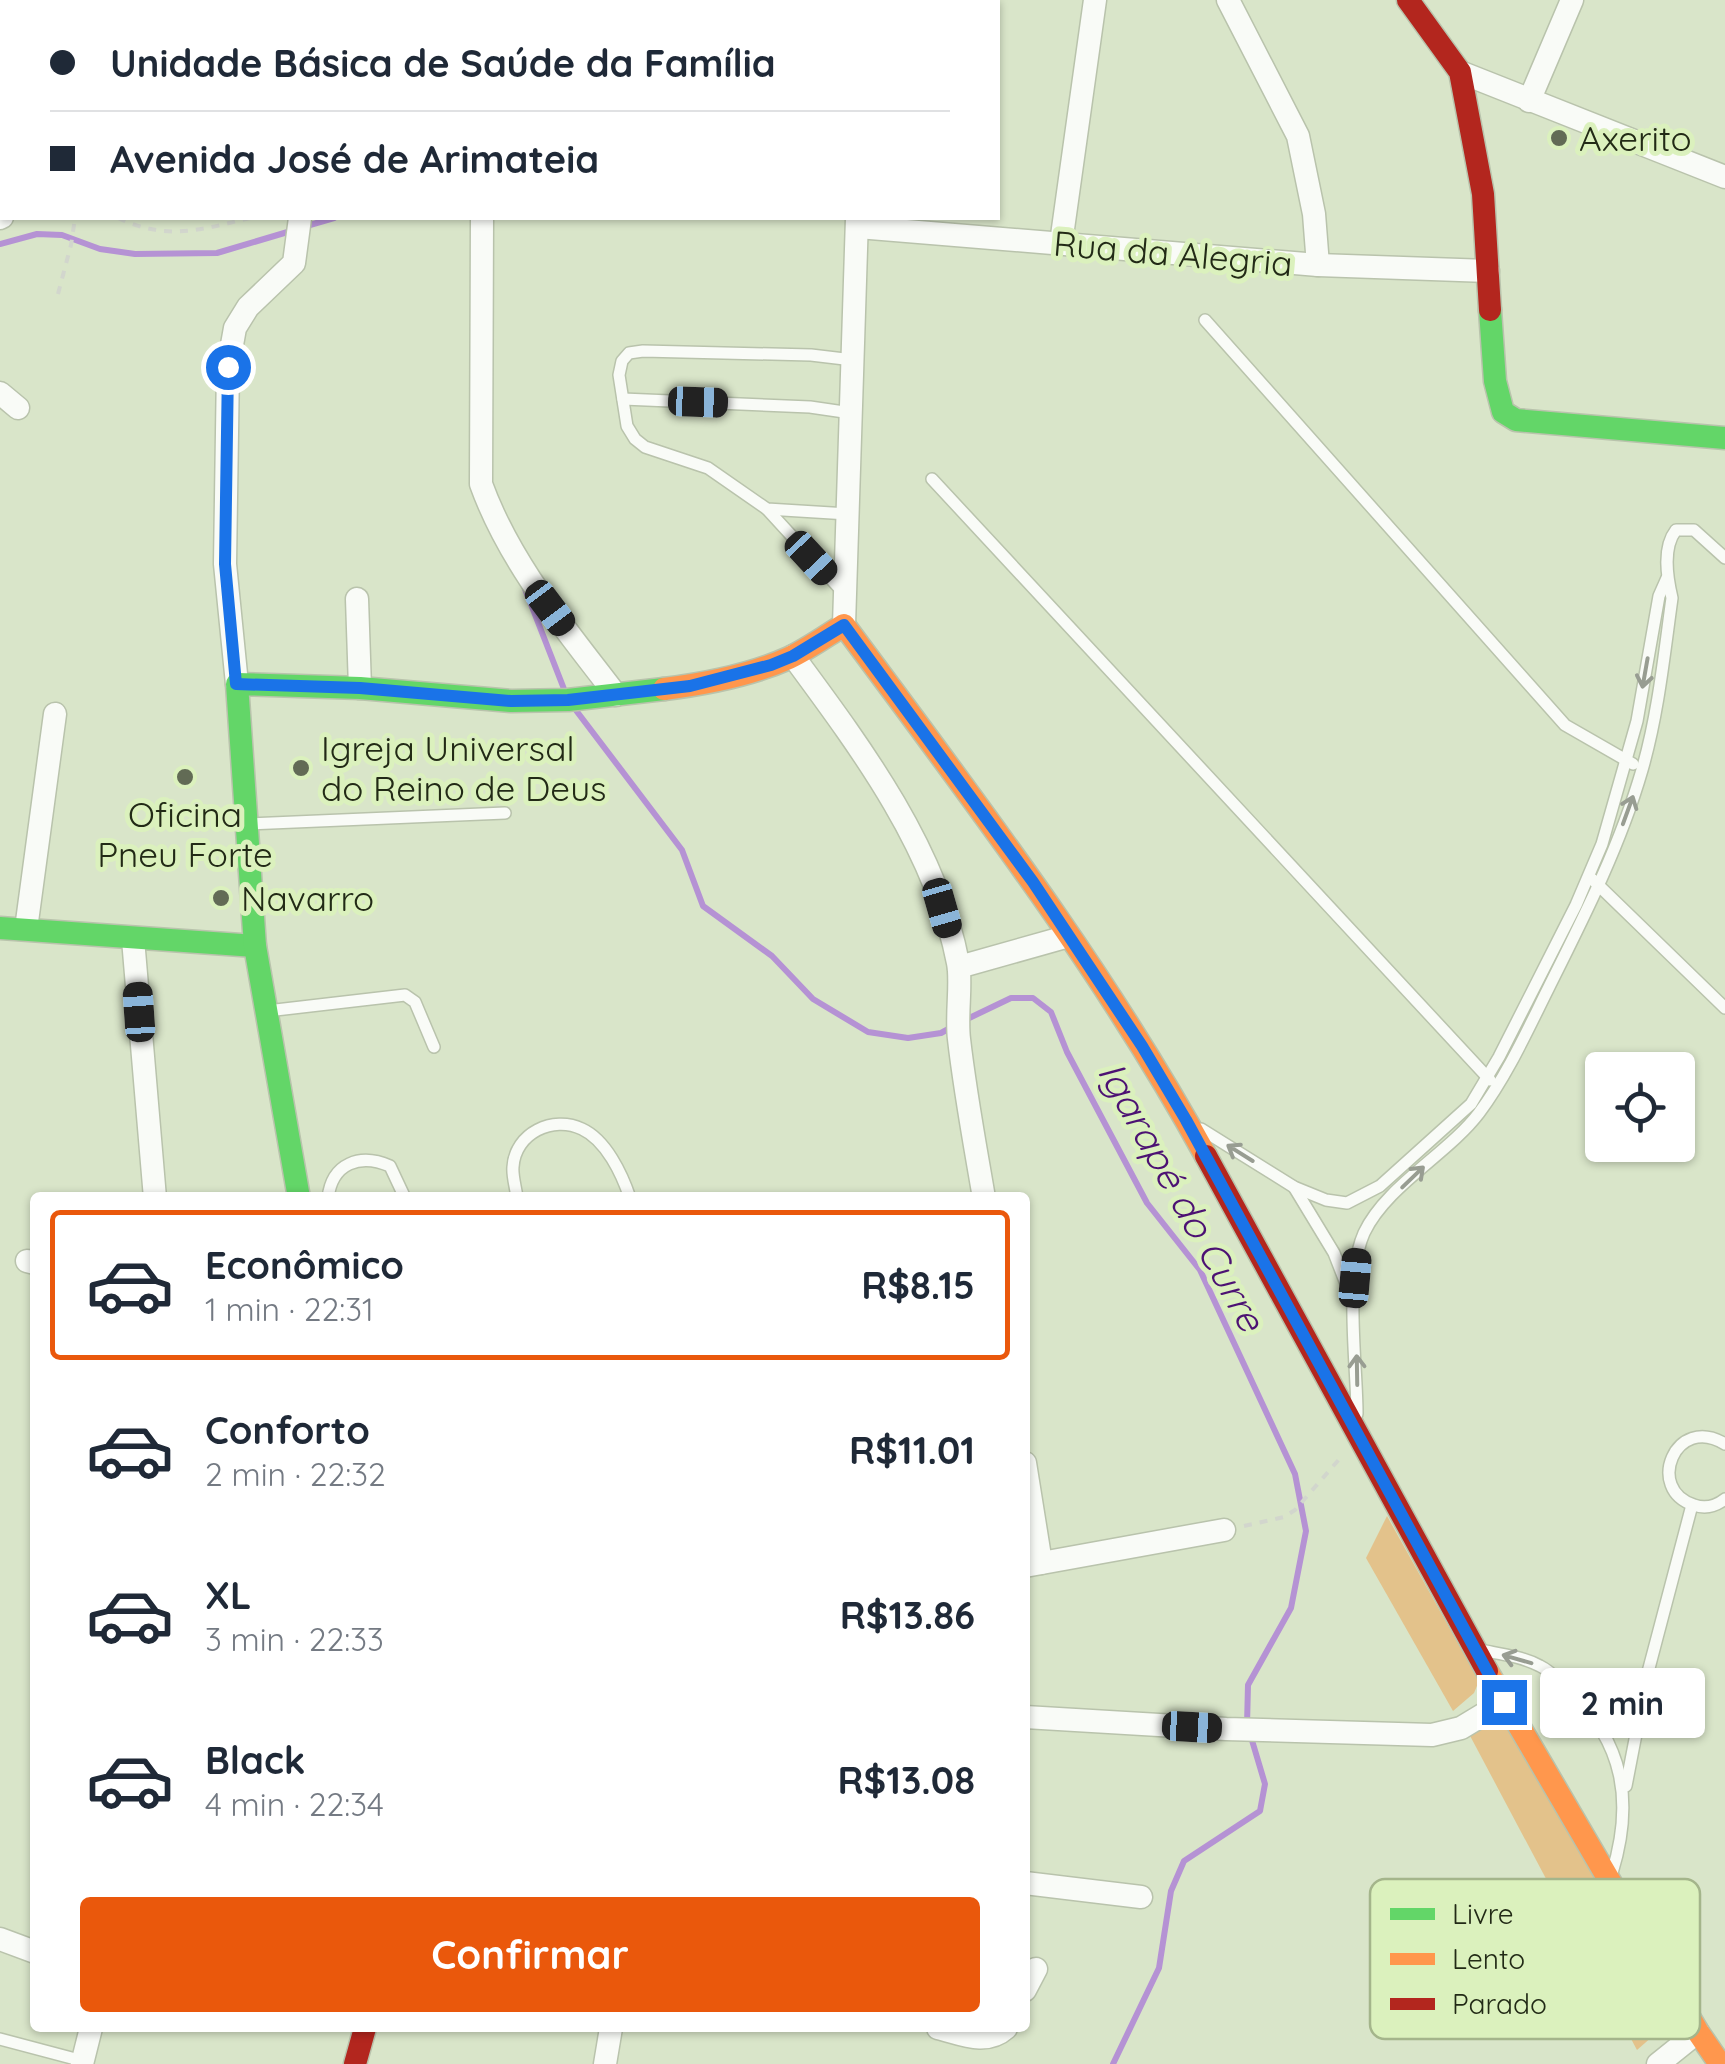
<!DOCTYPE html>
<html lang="pt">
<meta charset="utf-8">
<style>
:root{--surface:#fff;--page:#f2f2f3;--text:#1f2937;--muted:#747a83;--line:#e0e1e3;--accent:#ea580c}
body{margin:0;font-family:Quicksand,sans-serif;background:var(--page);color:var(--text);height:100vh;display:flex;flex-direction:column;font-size:38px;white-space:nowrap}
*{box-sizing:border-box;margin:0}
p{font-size:32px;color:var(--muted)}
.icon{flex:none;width:55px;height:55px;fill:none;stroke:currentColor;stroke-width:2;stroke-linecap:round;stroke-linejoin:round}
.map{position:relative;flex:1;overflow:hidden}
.details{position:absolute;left:30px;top:1192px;width:1000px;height:840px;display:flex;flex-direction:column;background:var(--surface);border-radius:10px;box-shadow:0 2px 8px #0004}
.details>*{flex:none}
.guide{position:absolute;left:0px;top:0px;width:1000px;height:220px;box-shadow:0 2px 8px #0004;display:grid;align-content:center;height:220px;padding:0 50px;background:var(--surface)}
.tools{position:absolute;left:1585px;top:1052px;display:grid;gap:20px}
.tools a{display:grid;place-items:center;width:110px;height:110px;border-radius:10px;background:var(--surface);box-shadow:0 2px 8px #0004;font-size:50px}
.end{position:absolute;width:45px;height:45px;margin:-22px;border:12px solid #1a73e8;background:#fff;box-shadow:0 0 0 5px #fff}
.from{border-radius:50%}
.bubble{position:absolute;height:70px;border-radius:10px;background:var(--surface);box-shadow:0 2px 8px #0004;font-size:32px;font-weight:700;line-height:70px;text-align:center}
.car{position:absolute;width:30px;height:60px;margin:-30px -15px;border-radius:12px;box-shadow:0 0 8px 2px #0007;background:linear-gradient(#222 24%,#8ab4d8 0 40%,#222 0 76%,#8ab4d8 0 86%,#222 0)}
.guide b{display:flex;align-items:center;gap:35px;height:95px;font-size:38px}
.guide b+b{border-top:2px solid var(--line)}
.guide i{width:25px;height:25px;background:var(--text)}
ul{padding:18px 0 0;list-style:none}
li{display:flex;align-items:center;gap:30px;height:150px;margin:0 20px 15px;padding:0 30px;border:5px solid transparent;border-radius:10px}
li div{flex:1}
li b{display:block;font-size:38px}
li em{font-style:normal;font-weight:700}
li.on{border-color:var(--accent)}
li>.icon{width:90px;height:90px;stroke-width:1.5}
.action{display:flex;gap:20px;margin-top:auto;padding:20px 50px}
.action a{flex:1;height:115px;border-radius:10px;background:var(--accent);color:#fff;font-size:40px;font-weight:700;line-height:115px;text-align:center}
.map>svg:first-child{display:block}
.green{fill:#e3c28b}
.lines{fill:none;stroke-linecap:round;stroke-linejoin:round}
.stream{stroke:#b592d4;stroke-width:6}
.lane-casing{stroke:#b9c3ac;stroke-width:14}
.street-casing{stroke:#b9c3ac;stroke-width:25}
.fast-casing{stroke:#b9c3ac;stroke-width:25}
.slow-casing{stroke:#b9c3ac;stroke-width:25}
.jam-casing{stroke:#b9c3ac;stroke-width:25}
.path{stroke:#d2d6cd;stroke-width:4;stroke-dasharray:8 8;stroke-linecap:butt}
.lane{stroke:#f9fbf7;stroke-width:11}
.street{stroke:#f9fbf7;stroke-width:22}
.fast{stroke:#63d668;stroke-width:22}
.slow{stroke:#ff974d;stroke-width:22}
.jam{stroke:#b3261e;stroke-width:22}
.oneway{stroke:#989d92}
.route{stroke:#1a73e8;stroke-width:12}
.poi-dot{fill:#626b55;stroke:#dbf1bd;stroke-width:4}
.labels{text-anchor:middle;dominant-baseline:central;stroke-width:10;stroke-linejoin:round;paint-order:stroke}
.poi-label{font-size:35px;fill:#222a16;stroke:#dbf1bd;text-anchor:start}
.street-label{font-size:35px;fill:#222a16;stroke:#dbf1bd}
.water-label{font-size:38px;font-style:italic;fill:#4c1273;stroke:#dbf1bd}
.key{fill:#dbf1bd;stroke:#a4b58b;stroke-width:2.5}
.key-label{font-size:28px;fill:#222a16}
</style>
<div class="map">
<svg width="1725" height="2064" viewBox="0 0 1725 2064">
<rect width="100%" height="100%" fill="#d9e5c9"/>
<!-- green -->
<g class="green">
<polygon points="1387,1516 1479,1681 1474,1693 1453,1711 1366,1558"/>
<polygon points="1503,1712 1678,2014 1637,2050 1468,1732"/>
</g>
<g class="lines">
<!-- stream -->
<g class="stream">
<polyline points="562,2 562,0"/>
<polyline points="303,227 334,218"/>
<polyline points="0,244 37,234 62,235 100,249 135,254 217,253 291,231"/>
<polyline points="525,589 564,689"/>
<polyline points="575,709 682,850 703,906 772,956 813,999 868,1032 908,1038 941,1033 952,1027"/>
<polyline points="963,1021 1011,998 1033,998 1051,1012 1067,1052 1147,1203 1200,1270 1295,1474 1306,1531 1291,1608 1248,1685 1247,1725"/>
<polyline points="1113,2064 1159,1968 1171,1891 1184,1861 1260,1811 1265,1784 1251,1737"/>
</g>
<!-- lane casing -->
<g class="lane-casing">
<g id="lane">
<polyline points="1205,320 1565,725 1633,764"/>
<polyline points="623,399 810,407 851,413"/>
<polyline points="932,479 1490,1080"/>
<polyline points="767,509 842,591"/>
<polyline points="848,514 767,509 708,468 645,447 635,439 627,426 619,375 622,361 629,353 643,351 811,355 853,360"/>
<polyline points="247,824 505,813"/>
<polyline points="1592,879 1725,1008"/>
<polyline points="267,1011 405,995 415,1002 434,1047"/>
<polyline points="1201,1129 1294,1187 1326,1200 1347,1203 1380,1186 1471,1104 1499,1057 1576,905 1602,844 1637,721 1659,596 1667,578"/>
<polyline points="1294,1187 1334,1253 1352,1299"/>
<path d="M 328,1198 C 332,1163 360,1153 390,1166 L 405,1198"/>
<path d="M 517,1198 C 516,1188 512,1176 513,1167 C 515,1133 553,1115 582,1129 C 606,1140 622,1174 630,1198"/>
<path d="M 1357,1414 C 1357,1364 1344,1278 1364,1233 C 1386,1186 1448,1154 1479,1113 C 1508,1074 1528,1029 1549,987 C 1584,917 1620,846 1642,770 C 1658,715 1664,656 1672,598 C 1667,577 1662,548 1676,530 L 1694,530 L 1725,558"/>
<path d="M 1725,1444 C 1675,1413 1645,1490 1694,1505 C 1705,1509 1716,1506 1725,1499"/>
<path d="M 1480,1650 C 1500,1654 1521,1656 1540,1666 C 1551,1671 1560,1682 1569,1690 C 1624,1743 1634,1802 1612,1873"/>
<polyline points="1590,1710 1648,1672 1692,1505"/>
<polyline points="1626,1786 1648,1672"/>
<polyline points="0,2039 83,2061"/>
</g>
</g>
<!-- street casing -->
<g class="street-casing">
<g id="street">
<polyline points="144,0 153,2"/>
<polyline points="1228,0 1298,136 1314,214 1318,265"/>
<polyline points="98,2 99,0"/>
<polyline points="382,2 383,0"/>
<polyline points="873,2 874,0"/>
<polyline points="0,36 2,37"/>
<polyline points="1460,72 1725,177"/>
<polyline points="1529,101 1572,0"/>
<polyline points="0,218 2,217"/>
<path d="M 482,218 L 481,484 C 510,564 565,628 616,695"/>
<polyline points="858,227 1318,265 1488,271"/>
<polyline points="1061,243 1095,0"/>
<polyline points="0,393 18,408"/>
<polyline points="357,599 360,688"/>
<polyline points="844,625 857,218"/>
<path d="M 793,656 C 861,748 936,848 958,963 C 962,982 956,1015 959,1039 C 965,1092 975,1145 984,1198"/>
<polyline points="237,684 225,564 228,367 235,328 248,307 294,263 300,218"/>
<polyline points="26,929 55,714"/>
<polyline points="133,939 155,1198"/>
<polyline points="959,967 1069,936"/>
<polyline points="27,1261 35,1263"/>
<polyline points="1025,1463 1041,1563"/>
<polyline points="1025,1566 1224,1530"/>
<polyline points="1025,1717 1226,1729 1432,1735 1461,1728 1504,1702"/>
<polyline points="1025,1883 1141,1897"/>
<polyline points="0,1939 35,1952"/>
<polyline points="1025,1990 1036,1969"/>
<path d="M 938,2028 C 962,2034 986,2046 1006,2028"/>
<polyline points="82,2064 91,2028"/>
<polyline points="605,2064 611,2028"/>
<polyline points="1658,2064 1698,2032"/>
</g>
</g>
<!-- fast casing -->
<g class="fast-casing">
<g id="fast">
<polyline points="1490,310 1495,381 1503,412 1516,420 1725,438"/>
<polyline points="0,928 255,946"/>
<polyline points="299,1198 255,946 237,684 360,688 511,701 568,700 664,689"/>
</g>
</g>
<!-- slow casing -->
<g class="slow-casing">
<g id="slow">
<path d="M 664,689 C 705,684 751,675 789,658 C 808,649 826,636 844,625 C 971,797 1103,968 1206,1156"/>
<polyline points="1487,1671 1698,2032 1720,2064"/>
</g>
</g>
<!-- jam casing -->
<g class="jam-casing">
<g id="jam">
<polyline points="1408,0 1460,72 1483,194 1490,310"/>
<polyline points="1206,1156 1487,1671"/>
<polyline points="355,2064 365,2028"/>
</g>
</g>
<!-- path -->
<g class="path">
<path d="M 118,218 C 167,241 200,230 250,218"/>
<polyline points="58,294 71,245 75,218"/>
<polyline points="1244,1526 1284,1517 1295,1510 1342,1456"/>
</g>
<!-- lane -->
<use href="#lane" class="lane"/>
<!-- street -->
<use href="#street" class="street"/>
<!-- fast -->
<use href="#fast" class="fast"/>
<!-- slow -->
<use href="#slow" class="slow"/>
<!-- jam -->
<use href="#jam" class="jam"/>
</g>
<!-- one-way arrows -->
<defs><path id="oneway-shaft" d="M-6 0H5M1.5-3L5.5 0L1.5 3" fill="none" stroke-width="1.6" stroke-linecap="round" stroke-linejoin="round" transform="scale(2.5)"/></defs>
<g class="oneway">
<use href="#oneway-shaft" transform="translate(1645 673) rotate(100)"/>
<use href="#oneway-shaft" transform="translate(1628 810) rotate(-70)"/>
<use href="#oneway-shaft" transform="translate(1240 1153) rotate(-148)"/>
<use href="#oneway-shaft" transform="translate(1413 1177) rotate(-44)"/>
<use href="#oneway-shaft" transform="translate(1357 1370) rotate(-91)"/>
<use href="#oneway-shaft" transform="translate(1517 1659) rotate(-164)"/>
</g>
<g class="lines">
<!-- route -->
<polyline class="route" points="228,367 225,564 236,684 360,688 511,701 568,700 690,686 771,665 793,656 844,625 1033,882 1142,1046 1186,1120 1504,1702"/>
</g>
<!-- markers -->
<g class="poi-dot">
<circle cx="1559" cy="138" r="10"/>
<circle cx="301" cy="768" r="10"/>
<circle cx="185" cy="777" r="10"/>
<circle cx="221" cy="898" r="10"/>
</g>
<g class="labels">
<!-- poi labels -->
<g class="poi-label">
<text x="1579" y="138">Axerito</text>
<text x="321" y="748">Igreja Universal<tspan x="321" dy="40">do Reino de Deus</tspan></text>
<text x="185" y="814" text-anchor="middle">Oficina<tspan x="185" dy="40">Pneu Forte</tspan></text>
<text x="241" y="898">Navarro</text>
</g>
<!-- street labels -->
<g class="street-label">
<text transform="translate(1173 253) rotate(5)">Rua da Alegria</text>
</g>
<!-- water labels -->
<g class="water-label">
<text transform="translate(1182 1196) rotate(61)">Igarapé do Curre</text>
</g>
</g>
<!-- legend -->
<rect x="1370" y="1879" width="330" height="160" rx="15" class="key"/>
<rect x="1390" y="1908" width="45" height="12" fill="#63d668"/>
<rect x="1390" y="1953" width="45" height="12" fill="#ff974d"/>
<rect x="1390" y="1998" width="45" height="12" fill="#b3261e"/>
<g class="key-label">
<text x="1452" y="1924">Livre</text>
<text x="1452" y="1969">Lento</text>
<text x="1452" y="2014">Parado</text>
</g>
</svg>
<div class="tools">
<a><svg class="icon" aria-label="locate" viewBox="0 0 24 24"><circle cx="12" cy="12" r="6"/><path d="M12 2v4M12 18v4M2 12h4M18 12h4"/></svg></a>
</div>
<i class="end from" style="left:228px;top:367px"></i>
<i class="end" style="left:1504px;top:1702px"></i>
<div class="bubble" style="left:1540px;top:1668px;width:165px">2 min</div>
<i class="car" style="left:698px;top:402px;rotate:92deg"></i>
<i class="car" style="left:811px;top:558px;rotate:137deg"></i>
<i class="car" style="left:550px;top:608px;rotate:143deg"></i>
<i class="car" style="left:942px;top:908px;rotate:164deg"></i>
<i class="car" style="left:139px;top:1012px;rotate:356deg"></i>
<i class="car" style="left:1355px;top:1278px;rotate:5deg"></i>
<i class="car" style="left:1192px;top:1727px;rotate:93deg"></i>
<div class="guide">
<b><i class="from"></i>Unidade Básica de Saúde da Família</b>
<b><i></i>Avenida José de Arimateia</b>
</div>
<section class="details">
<ul>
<li class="on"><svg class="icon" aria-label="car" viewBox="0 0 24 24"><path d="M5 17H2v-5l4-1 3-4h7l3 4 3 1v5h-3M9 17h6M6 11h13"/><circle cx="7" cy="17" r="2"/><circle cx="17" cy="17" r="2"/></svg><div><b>Econômico</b><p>1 min · 22:31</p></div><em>R$8.15</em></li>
<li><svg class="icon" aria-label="car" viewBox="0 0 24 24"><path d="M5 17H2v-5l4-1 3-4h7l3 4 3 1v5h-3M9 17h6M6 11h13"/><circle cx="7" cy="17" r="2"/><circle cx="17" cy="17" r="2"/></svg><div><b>Conforto</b><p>2 min · 22:32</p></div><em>R$11.01</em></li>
<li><svg class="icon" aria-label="car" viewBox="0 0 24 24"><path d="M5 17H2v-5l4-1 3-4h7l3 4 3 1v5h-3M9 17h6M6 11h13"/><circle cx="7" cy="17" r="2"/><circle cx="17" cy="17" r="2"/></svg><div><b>XL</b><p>3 min · 22:33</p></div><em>R$13.86</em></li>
<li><svg class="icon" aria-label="car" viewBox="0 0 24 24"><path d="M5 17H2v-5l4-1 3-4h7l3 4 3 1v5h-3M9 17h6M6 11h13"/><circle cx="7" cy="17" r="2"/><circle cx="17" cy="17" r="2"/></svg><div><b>Black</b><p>4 min · 22:34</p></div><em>R$13.08</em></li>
</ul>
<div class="action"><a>Confirmar</a></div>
</section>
</div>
